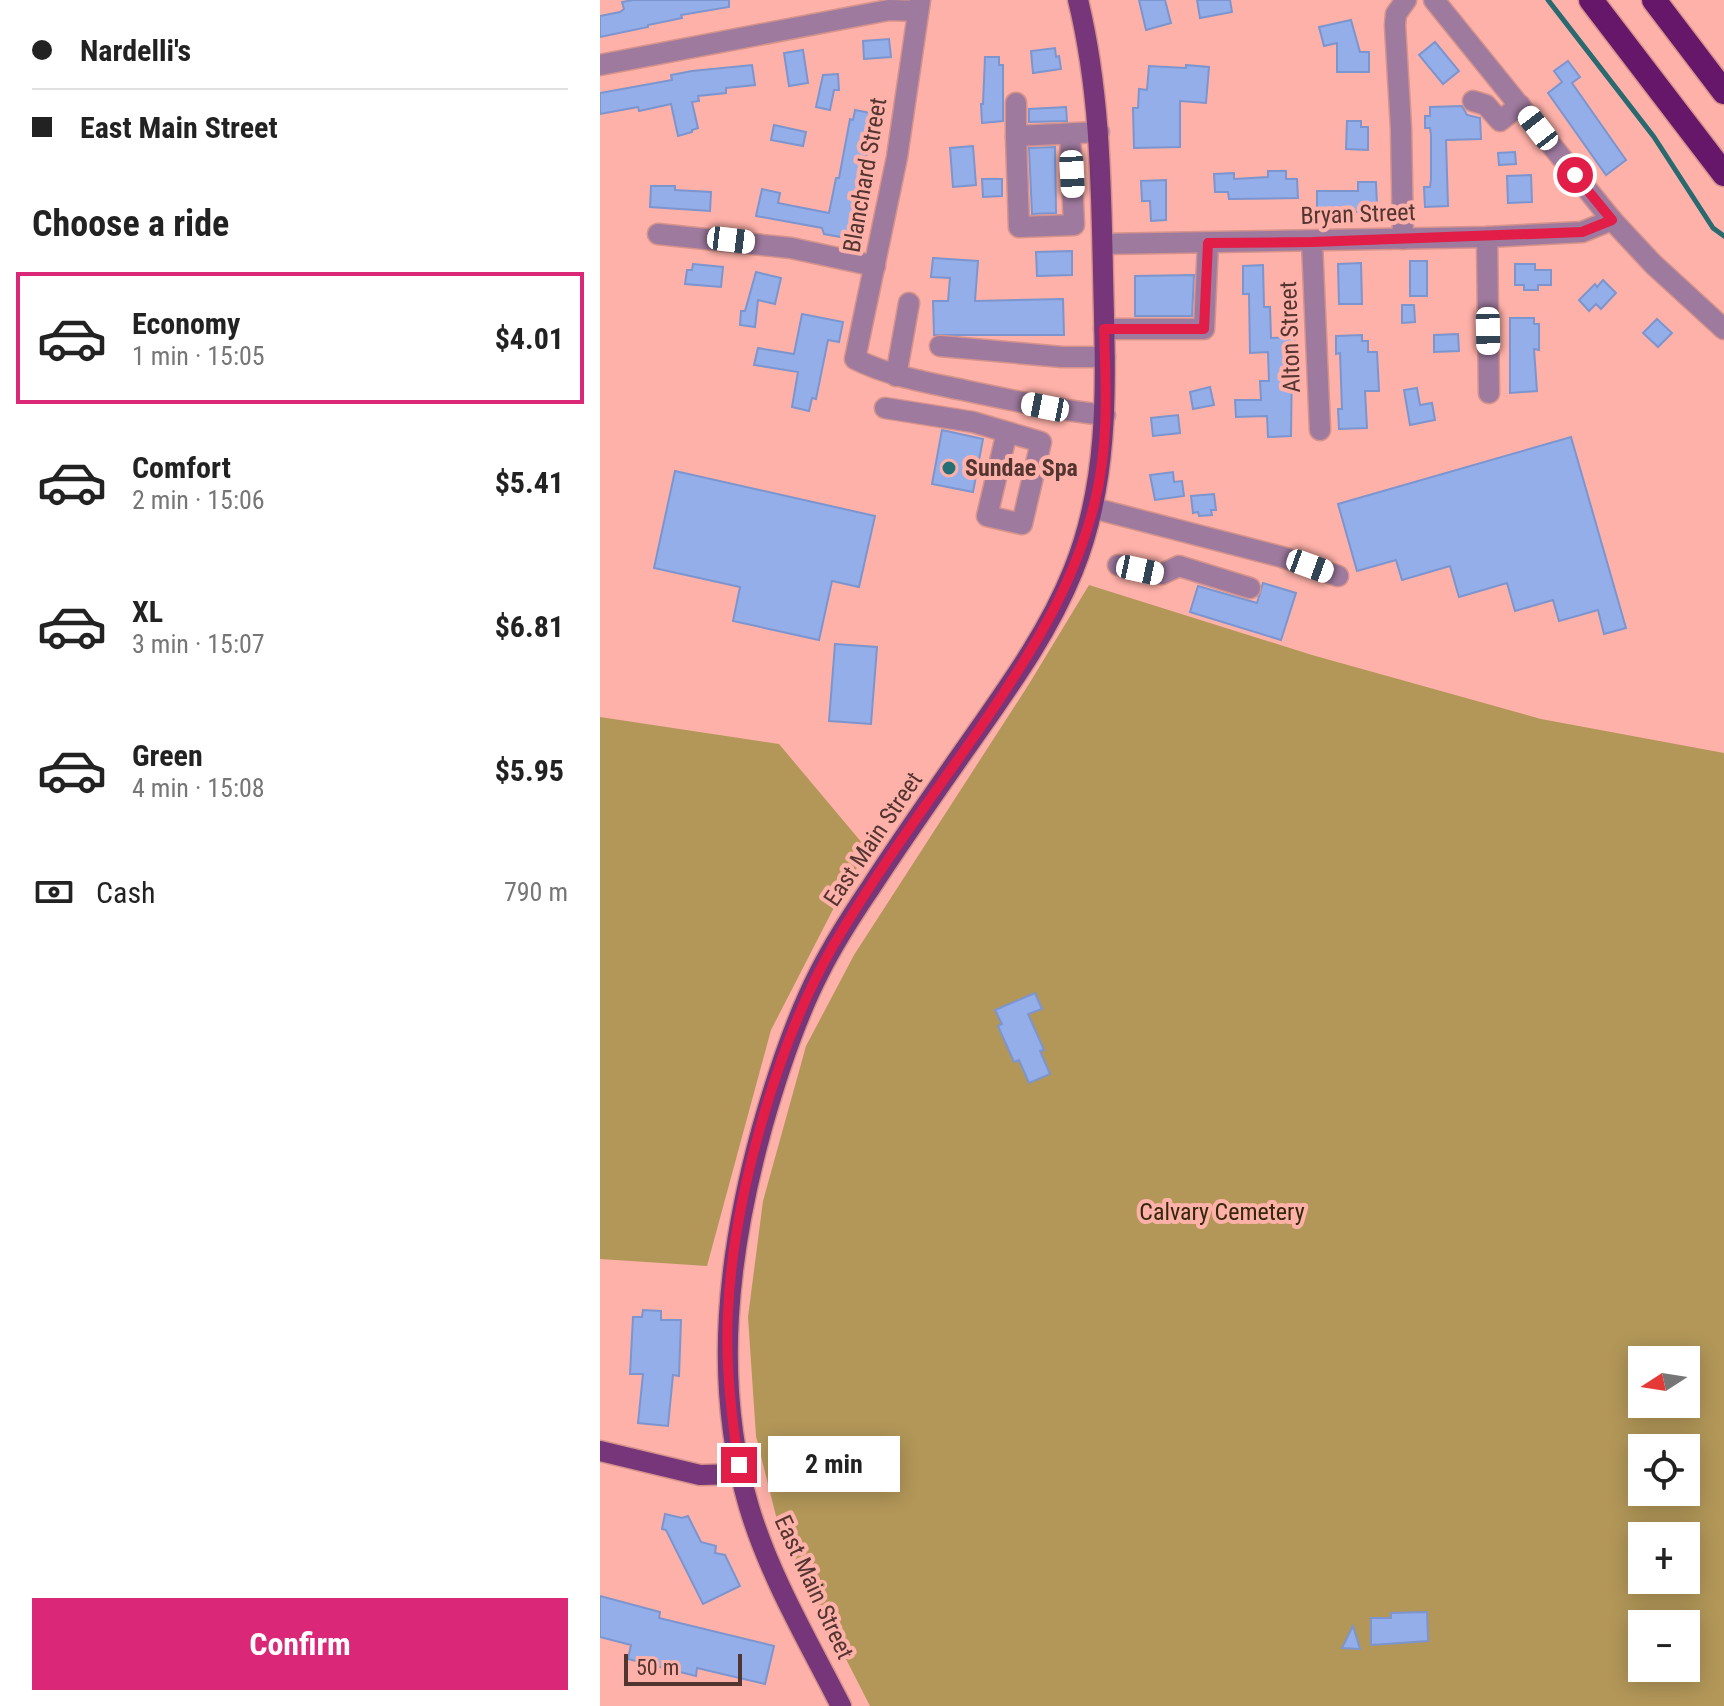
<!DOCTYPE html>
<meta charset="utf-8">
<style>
:root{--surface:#fff;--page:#f6f6f6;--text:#222;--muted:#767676;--line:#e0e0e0;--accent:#db2777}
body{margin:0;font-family:"Roboto Condensed",sans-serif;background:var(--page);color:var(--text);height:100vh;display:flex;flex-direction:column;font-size:30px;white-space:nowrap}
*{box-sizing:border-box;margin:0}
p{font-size:26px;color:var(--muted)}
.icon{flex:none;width:44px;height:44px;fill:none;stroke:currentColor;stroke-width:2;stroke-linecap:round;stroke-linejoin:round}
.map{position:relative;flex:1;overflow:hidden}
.details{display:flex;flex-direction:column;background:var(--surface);width:600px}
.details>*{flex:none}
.guide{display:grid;align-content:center;height:176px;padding:0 32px;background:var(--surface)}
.needle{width:52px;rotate:258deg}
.fabs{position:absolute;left:1028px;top:1346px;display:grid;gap:16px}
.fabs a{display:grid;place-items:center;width:72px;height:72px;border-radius:0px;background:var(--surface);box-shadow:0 4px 20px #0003;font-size:40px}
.scale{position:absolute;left:24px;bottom:20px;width:118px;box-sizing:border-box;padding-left:8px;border:4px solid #523430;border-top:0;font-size:22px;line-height:28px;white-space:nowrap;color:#523430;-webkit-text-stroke:6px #feb1a9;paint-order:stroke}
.end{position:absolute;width:36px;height:36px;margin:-18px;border:10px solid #e11d48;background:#fff;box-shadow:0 0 0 4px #fff}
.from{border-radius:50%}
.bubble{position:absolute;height:56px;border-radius:0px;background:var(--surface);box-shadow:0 4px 20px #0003;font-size:26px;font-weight:700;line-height:56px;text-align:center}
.car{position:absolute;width:24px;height:48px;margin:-24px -12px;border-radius:10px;box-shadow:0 0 6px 2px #0007;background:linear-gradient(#fff 24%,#345 0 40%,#fff 0 76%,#345 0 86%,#fff 0)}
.guide b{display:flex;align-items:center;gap:28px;height:76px;font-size:30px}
.guide b+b{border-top:2px solid var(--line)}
.guide i{width:20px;height:20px;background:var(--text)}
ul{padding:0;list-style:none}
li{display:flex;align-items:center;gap:24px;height:132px;margin:0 16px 12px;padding:0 16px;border:4px solid transparent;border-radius:0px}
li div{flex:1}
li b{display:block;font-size:30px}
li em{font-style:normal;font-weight:700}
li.active{border-color:var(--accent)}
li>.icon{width:72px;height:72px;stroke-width:1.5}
h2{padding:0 32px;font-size:36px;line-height:96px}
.pay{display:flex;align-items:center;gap:20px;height:88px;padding:0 32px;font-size:30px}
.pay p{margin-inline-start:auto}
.cta{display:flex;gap:16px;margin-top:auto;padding:16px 32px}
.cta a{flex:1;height:92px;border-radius:0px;background:var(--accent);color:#fff;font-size:32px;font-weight:700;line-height:92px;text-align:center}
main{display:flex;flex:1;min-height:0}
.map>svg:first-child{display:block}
.green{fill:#b29758;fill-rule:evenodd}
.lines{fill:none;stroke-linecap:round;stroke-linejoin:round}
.stream{stroke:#296a70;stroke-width:5}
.building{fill:#94aee9;stroke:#7c95ce;stroke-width:2}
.minor-casing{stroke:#d5938c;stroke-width:23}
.major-casing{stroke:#d5938c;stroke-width:23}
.highway-casing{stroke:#d5938c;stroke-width:27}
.minor{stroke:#9e7a9e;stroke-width:20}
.major{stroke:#763679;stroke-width:20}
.highway{stroke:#67176a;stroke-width:24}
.route{stroke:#e11d48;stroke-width:10}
.poi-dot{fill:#256f77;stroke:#feb1a9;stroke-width:3}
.labels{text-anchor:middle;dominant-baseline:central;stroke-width:8;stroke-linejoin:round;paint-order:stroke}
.street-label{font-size:24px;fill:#523430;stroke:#feb1a9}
.poi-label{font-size:24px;font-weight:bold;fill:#523430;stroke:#feb1a9;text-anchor:start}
.park-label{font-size:24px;fill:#34280a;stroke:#feb1a9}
</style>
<main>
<section class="details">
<div class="guide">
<b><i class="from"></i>Nardelli's</b>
<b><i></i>East Main Street</b>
</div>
<h2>Choose a ride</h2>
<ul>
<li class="active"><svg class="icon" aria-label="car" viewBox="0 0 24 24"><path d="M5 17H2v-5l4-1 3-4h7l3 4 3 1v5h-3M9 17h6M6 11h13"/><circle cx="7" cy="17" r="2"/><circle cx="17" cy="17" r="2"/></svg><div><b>Economy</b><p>1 min · 15:05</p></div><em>$4.01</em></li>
<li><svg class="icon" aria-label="car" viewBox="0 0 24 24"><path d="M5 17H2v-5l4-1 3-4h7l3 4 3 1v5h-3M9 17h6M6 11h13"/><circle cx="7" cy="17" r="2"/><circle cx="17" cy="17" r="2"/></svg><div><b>Comfort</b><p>2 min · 15:06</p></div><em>$5.41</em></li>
<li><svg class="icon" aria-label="car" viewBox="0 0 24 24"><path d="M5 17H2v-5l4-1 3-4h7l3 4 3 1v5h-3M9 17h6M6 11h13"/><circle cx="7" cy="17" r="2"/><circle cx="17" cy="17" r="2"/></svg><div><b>XL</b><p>3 min · 15:07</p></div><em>$6.81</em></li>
<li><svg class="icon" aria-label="car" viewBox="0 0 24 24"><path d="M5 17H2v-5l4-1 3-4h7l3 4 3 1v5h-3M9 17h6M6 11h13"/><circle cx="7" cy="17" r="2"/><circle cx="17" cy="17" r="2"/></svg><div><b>Green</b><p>4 min · 15:08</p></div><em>$5.95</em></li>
</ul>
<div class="pay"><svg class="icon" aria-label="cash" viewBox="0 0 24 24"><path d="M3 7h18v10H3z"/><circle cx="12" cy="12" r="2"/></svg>Cash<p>790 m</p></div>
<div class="cta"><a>Confirm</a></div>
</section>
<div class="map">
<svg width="1124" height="1706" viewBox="0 0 1124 1706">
<rect width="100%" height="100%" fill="#feb1a9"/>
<!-- green -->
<g class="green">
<path d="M 489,585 L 712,655 L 941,719 L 1124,753 L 1124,1706 L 270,1706 L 179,1528 L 156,1436 L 148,1317 L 163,1201 L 206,1046 L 254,955 L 429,684 ZM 1042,1360 L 1086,1360 L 1086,1404 L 1042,1404 ZM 1042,1448 L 1086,1448 L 1086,1492 L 1042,1492 ZM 1042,1536 L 1086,1536 L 1086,1580 L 1042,1580 ZM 1042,1624 L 1086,1624 L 1086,1668 L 1042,1668 Z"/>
<polygon points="0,717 179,744 268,850 242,892 171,1030 107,1266 0,1259"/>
</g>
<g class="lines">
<!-- stream -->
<polyline class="stream" points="948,0 1054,137 1113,228 1124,236"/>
</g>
<!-- building -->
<g class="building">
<polygon points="33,0 129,0 129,7 81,15 82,18 48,25 48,27 0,37 0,16 20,12 24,9 22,2"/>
<polygon points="539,0 565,0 571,23 546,30"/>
<polygon points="597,0 630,0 632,12 600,18"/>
<polygon points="751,20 760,52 769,52 769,72 737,72 737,43 724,46 719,27"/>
<polygon points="289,39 291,57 264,59 263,41"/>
<polygon points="835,42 859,71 843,84 819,55"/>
<polygon points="455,48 456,57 459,56 461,69 433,73 431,51"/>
<polygon points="203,50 208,83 189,86 184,53"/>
<polygon points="385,57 399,57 399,65 403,65 403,121 382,123 381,104 383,104"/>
<polygon points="968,61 980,77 972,83 1026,160 1006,175 948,93 962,82 954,71"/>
<polygon points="152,65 155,85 126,88 126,93 98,96 99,101 92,102 98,128 92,130 92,132 78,136 71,104 39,111 38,107 0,114 0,93 72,80 71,75 92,71"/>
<polygon points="586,65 609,67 606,103 580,101 580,147 534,148 533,108 538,108 539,89 547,90 549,66 586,68"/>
<polygon points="238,74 239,90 234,90 230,110 216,107 223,75"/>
<polygon points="862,106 867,115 880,118 881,139 846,140 848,206 825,207 824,187 830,187 831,179 831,135 830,128 825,128 825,116 830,116 830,107"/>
<polygon points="466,107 467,121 429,122 429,109"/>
<polygon points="255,110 276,114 260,183 252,239 224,234 222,228 156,216 162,189 180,193 178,203 229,213 236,178 239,178 250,119 253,120"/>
<polygon points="747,121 761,121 761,127 768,127 768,150 746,149"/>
<polygon points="174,125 206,132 203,146 171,140"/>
<polygon points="373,146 376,185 353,187 350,148"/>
<polygon points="455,147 456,213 432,214 429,148"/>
<polygon points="915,152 916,164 899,165 898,153"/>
<polygon points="668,171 686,171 686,179 697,179 698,198 629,199 628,192 615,192 614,174 634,173 634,179 668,177"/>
<polygon points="931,175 932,202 908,203 907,176"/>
<polygon points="382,179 402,179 402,196 383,197"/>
<polygon points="566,180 566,220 551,221 550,201 542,201 541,181"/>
<polygon points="758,182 776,182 777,206 766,206 766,212 737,212 737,217 721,217 721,208 717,208 717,191 758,191"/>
<polygon points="51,186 75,186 75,190 111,192 110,211 50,207"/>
<polygon points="472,251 472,275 437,276 436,252"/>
<polygon points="333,258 378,261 375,301 463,299 464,335 334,335 333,301 348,301 350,278 331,277"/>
<rect x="810" y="261" width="17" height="35"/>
<polygon points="761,263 762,304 739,304 738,264"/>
<polygon points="93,264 123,267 121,287 85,284 87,270 92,270"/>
<polygon points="915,264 935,264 935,270 951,270 951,285 938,285 938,290 924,290 924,285 915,285"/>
<polygon points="663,265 664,307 670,307 671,338 695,337 696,356 692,356 691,436 668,437 667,416 636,417 635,400 661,400 660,381 669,381 668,352 650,353 649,294 643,294 643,266"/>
<polygon points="156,272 181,278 175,304 158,300 155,327 140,325 141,311 145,311"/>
<polygon points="594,275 592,316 535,316 535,276"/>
<polygon points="1003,280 1016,293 1001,309 996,304 989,311 979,300 995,284 997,287"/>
<polygon points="802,305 814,305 815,322 802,323"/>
<polygon points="202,314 243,322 239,342 228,340 216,399 212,398 209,411 192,407 198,372 154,365 158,348 194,354"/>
<polygon points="910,318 934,318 934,324 939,324 939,350 934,349 937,391 910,393"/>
<polygon points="1057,319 1072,333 1058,347 1043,333"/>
<polygon points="858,334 859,351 834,352 834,335"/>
<polygon points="762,335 762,341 768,341 768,352 777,352 779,391 765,391 767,428 739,429 738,409 742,409 740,353 736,354 736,336"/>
<polygon points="610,387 614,405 593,409 590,392"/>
<polygon points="817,388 820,405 832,403 835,420 810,425 804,390"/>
<polygon points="578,415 580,433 553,436 551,418"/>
<polygon points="342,430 383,439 373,492 332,484"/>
<polygon points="971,437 1026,628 1004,634 998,610 959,621 953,600 915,611 907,583 859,597 850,566 802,580 796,560 757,571 738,504"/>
<polygon points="75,471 275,516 259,587 232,581 219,640 133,621 140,587 54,568"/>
<polygon points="573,472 574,482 582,481 584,496 555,500 550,475"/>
<polygon points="614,494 616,510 611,510 612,515 599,516 598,512 593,513 591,496"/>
<polygon points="663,583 696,593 681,640 590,612 598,586 657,603"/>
<polygon points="235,644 277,647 271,724 229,721"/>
<polygon points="435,993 442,1009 428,1014 444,1050 440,1051 450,1074 429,1083 419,1060 414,1062 398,1026 402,1024 395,1010"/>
<polygon points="43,1310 61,1311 61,1320 81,1320 79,1376 73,1375 68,1426 38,1423 43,1374 30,1374 33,1317 42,1317"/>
<polygon points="65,1514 82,1518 88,1516 101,1542 116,1546 115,1553 125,1555 140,1586 103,1604 66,1530 62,1529"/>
<polygon points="0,1596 60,1612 59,1618 174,1646 165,1684 97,1668 96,1676 28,1659 31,1645 0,1637"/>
<polygon points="827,1612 828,1641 771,1645 771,1618 791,1618 791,1613"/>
<polygon points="753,1626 760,1649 742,1648"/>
</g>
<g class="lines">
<!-- minor casing -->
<g class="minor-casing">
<g id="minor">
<path d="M 320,0 L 297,157 L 255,359 C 289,376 325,382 363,390 C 410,400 457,410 505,415"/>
<polyline points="834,0 1012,220 1053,264 1124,329"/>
<polyline points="0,65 289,10 318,11"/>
<polyline points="873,101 886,105 900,121 920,105"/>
<polyline points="416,103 416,136 499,132"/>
<polyline points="416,136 419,227 474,225 470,134"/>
<polyline points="58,234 191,248 275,266"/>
<polyline points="887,237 889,393"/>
<polyline points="803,239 801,128 795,25 796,14 806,0"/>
<polyline points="712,242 720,430"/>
<polyline points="503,244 887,237 982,232 1012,220"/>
<polyline points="504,329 604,329 608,243"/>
<polyline points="340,346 462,357 505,357"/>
<polyline points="296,376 309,303"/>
<polyline points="285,408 373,422 441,442 422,524 387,516 407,432"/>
<polyline points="493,508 682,557 738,576"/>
<polyline points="518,565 562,574 579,566 650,588"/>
</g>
</g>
<!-- major casing -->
<g class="major-casing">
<g id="major">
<polyline points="0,1451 100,1475 141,1474"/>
<path d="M 241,1706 C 208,1641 170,1577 149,1507 C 112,1381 128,1252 162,1128 C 177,1075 194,1022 219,973 C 234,943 252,915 271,887 C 306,833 343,781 380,728 C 415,678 450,628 473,571 C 512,475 505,374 503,273 C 501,181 500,90 478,0"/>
</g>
</g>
<!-- highway casing -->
<g class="highway-casing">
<g id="highway">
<polyline points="991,0 1124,174"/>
<polyline points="1054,0 1124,92"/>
</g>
</g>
<!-- minor -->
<use href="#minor" class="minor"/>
<!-- major -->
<use href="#major" class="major"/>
<!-- highway -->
<use href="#highway" class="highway"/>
</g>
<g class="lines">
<!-- route -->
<path class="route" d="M 139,1465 C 131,1415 125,1363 128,1312 C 133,1200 177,1043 233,946 C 277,871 329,801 378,731 C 428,658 474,588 495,501 C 509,445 506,386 504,329 L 604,329 L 608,243 L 712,242 L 982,232 L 1012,220 L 975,175"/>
</g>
<!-- markers -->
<circle class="poi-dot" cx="349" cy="468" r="8"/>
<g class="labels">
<!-- street labels -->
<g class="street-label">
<text transform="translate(265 175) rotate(-80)">Blanchard Street</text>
<text transform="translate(758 214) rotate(-2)">Bryan Street</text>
<text transform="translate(690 337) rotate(-92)">Alton Street</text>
<text transform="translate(273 839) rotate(-56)">East Main Street</text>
<text transform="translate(214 1587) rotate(65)">East Main Street</text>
</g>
<!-- poi labels -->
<g class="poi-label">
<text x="365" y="468">Sundae Spa</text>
</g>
<!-- park labels -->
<g class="park-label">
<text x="622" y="1212">Calvary Cemetery</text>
</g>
</g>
</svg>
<div class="fabs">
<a><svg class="needle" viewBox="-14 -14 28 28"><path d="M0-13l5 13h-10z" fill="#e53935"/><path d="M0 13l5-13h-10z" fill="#767676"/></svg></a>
<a><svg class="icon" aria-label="locate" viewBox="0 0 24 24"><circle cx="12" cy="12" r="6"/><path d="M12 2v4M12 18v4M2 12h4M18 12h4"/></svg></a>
<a>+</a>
<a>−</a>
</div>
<div class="scale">50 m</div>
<i class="end from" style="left:975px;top:175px"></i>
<i class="end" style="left:139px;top:1465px"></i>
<div class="bubble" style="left:168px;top:1436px;width:132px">2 min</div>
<i class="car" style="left:938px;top:128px;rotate:322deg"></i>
<i class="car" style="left:472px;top:174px;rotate:177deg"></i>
<i class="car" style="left:131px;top:240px;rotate:97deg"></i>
<i class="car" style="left:888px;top:331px;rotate:179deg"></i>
<i class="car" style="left:445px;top:407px;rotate:281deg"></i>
<i class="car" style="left:710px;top:566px;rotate:110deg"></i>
<i class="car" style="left:540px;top:570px;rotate:102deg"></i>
</div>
</main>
